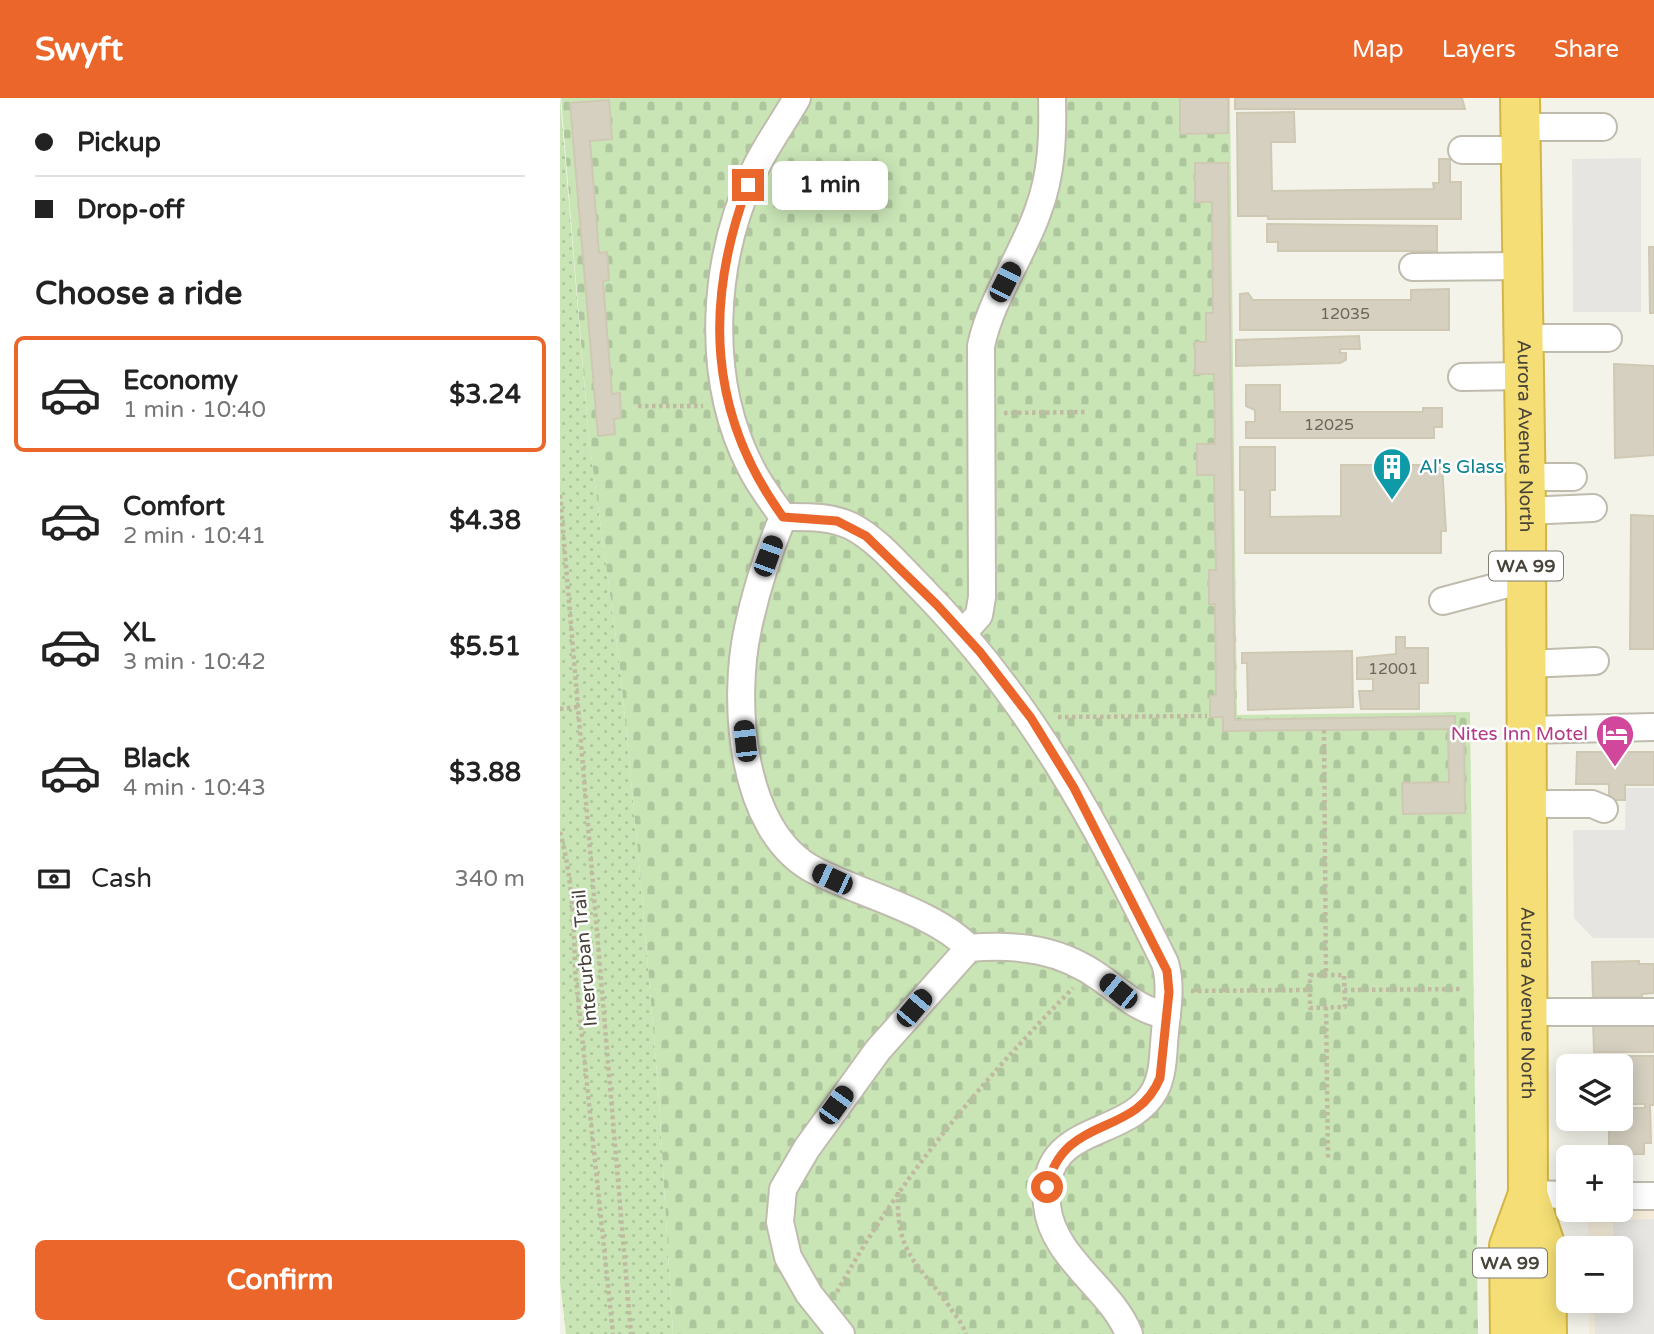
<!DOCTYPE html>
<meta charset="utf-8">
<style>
:root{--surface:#fff;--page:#f6f6f6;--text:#222;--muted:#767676;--line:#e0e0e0;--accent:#eb662a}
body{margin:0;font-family:"Varela Round",sans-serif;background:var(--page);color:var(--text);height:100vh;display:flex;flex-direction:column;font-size:26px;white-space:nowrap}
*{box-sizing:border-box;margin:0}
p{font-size:23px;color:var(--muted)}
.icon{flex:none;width:38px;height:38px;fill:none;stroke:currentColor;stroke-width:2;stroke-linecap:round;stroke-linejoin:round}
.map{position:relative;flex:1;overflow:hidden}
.panel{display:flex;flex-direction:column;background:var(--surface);width:560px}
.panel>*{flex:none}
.hud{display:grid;align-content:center;height:154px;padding:0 35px;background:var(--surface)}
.tools{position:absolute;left:996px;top:956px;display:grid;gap:14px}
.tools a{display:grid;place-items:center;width:77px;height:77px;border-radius:10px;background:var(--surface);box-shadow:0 4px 18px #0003;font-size:35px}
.end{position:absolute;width:32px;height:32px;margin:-16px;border:9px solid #eb662a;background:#fff;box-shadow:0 0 0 4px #fff}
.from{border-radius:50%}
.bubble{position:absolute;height:49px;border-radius:10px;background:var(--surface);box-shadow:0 4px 18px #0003;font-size:23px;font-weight:700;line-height:49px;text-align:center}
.car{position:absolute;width:21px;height:42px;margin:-21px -10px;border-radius:9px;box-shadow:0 0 5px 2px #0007;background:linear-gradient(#222 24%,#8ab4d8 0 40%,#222 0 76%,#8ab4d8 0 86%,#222 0)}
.hud b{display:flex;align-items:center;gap:24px;height:66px;font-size:26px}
.hud b+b{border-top:2px solid var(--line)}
.hud i{width:18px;height:18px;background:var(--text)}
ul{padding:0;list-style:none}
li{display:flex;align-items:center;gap:21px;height:116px;margin:0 14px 10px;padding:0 21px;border:4px solid transparent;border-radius:10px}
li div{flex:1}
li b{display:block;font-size:26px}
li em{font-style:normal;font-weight:700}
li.active{border-color:var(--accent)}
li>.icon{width:63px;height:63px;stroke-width:1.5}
h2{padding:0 35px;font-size:32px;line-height:84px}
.pay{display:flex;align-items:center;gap:18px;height:77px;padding:0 35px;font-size:26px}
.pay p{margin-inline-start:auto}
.primary-button{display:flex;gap:14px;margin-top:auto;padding:14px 35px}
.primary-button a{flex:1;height:80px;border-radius:10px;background:var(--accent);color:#fff;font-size:28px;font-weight:700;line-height:80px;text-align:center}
header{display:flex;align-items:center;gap:42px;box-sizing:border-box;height:98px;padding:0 35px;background:var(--accent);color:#fff}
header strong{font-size:33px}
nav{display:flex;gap:38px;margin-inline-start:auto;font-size:24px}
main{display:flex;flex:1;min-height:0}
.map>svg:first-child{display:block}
.commercial{fill:#f4ecd8}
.grass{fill:url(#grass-dots)}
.cemetery{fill:url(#cemetery-stones)}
.parking{fill:#e6e5e1}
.building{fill:#d5d0c0;stroke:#cfc9b4;stroke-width:2}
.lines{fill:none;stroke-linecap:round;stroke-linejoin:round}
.minor-casing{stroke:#bfbcad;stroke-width:30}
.highway-casing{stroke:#d3b645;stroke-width:42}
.path{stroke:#c0baa0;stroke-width:4.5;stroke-dasharray:3.5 3.5;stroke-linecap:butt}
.minor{stroke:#fff;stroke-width:26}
.highway{stroke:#f4de75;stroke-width:38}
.route{stroke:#eb662a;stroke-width:9}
.labels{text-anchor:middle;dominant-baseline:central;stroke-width:5;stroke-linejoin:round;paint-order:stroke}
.number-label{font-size:16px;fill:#6b675b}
.shield{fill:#fff;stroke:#7f7c74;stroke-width:2}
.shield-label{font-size:18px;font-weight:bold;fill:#484439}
.street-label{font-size:19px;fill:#484439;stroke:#fff}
.culture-label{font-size:19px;fill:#0d838f;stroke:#fff;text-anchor:start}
.hotel-label{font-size:19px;fill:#b23c85;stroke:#fff;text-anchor:end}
</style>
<header>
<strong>Swyft</strong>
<nav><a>Map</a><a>Layers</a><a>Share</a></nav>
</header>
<main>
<section class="panel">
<div class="hud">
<b><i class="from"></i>Pickup</b>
<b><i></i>Drop-off</b>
</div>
<h2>Choose a ride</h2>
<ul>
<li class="active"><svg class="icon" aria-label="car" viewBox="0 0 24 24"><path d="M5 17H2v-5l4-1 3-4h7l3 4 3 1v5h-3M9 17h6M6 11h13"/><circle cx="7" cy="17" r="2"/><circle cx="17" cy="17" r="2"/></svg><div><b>Economy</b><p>1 min · 10:40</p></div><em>$3.24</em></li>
<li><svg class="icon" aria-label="car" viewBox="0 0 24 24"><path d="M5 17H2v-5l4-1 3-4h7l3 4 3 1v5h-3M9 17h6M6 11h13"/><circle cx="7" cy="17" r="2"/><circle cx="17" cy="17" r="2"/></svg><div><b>Comfort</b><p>2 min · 10:41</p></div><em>$4.38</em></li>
<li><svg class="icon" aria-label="car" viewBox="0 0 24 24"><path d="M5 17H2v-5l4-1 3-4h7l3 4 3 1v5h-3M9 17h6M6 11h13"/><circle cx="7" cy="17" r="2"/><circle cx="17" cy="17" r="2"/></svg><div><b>XL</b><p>3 min · 10:42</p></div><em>$5.51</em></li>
<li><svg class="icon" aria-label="car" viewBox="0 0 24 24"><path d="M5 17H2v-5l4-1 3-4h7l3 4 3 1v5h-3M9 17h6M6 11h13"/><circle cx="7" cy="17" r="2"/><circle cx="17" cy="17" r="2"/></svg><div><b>Black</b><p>4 min · 10:43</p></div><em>$3.88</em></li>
</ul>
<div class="pay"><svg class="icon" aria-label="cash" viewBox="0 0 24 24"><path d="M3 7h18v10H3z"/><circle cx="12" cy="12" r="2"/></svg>Cash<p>340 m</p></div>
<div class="primary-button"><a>Confirm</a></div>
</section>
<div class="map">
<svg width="1094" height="1236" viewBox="0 0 1094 1236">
<defs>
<pattern id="grass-dots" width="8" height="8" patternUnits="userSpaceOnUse" patternTransform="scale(1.75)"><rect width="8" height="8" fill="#c9e5b6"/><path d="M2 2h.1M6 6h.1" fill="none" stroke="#aec69d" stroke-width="1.8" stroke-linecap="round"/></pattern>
<pattern id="cemetery-stones" width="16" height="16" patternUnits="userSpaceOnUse" patternTransform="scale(1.75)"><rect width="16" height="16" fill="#c9e5b6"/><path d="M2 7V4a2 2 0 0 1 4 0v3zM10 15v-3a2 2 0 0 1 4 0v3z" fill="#aec69d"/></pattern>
</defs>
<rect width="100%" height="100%" fill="#f4f3ea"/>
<!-- commercial -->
<polygon class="commercial" points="1051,1113 1094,1113 1094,1236 1029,1236 1029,1202 1060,1202 1060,1150 1029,1150 1028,1122"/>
<!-- grass -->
<polygon class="grass" points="0,0 29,342 60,569 80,775 98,988 113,1236 6,1236 0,1184"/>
<!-- cemetery -->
<polygon class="cemetery" points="1,0 670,0 677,617 910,614 918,1236 113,1236 98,988 80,775 60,569 29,342"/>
<!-- parking -->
<g class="parking">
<polygon points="1081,60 1081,214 1013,214 1012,61"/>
<polygon points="1066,690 1094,690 1094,840 1033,840 1014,820 1013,732 1065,732"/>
<polygon points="1094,1121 1094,1236 1035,1236 1034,1202 1060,1202 1060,1150 1034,1150 1034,1138 1053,1139 1053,1122"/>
</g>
<!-- building -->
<g class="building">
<polygon points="620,0 668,0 668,35 620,36"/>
<polygon points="675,0 902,0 905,11 675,11"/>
<polygon points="49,2 52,41 30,43 39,155 47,154 49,182 43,183 52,296 60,295 61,320 54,321 55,336 38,338 10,5"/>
<polygon points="734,14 735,44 711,44 712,93 874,91 873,85 879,85 879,61 890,61 890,84 901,84 901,121 708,121 708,118 678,118 677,15"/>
<polygon points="635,65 668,65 675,622 895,618 895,629 904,629 905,715 843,716 842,685 889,684 888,631 663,633 663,619 650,619 650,598 656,597 655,506 649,506 649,472 656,472 654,377 637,377 637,346 655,346 654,276 635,276 635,244 646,244 646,215 653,215 652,104 635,104"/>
<polygon points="707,126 877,128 877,153 718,153 718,144 707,144"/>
<polygon points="1089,149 1094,149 1094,215 1090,215"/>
<polygon points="889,191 889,232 680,232 680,196 688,195 693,202 851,202 851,192"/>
<polygon points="799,238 800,251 780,251 780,255 786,255 786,262 780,265 676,268 676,242"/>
<polygon points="1054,266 1094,268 1094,357 1055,360"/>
<polygon points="686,287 720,287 720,314 863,314 863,310 882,310 882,329 874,329 874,340 686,340 686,324 695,324 695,312 686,308"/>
<polygon points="680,349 715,349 715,392 710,392 710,419 781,418 781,367 882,367 886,433 881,433 881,455 685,455 685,392 680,392"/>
<polygon points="1071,417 1094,418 1094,551 1070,551"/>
<polygon points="836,539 845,539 845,550 868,550 868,585 859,585 859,611 801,611 799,593 813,593 813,581 797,581 797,560 836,556"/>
<polygon points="792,553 793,609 688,612 687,565 682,565 682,555"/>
<polygon points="1017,654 1094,654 1094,687 1065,687 1065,702 1049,702 1049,686 1016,686"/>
<polygon points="1079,863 1079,866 1094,866 1094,895 1082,896 1082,899 1033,899 1032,864"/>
<polygon points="1033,923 1076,923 1076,928 1094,928 1094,954 1034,954"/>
<polygon points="1034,958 1094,958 1094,1007 1090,1007 1091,1045 1084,1045 1084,1056 1049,1056 1049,1020 1060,1020 1060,1010 1085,1010 1085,1006 1060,1006 1060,968 1030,968"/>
</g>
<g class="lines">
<!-- minor casing -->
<g class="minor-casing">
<g id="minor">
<polyline points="961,29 1043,29"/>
<polyline points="902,52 961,52"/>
<polyline points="853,169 962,168"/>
<polyline points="962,240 1048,240"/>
<polyline points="902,279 963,278"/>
<polyline points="965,379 1013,379"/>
<polyline points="966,413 1033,410"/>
<path d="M 223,419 C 247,419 270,418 291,428 C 317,441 339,468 359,488 C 471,602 535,723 605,865 C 612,888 607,911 605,934 C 603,953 604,975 595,992 C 568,1043 478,1023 487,1107 C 492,1160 551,1190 569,1236"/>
<path d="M 223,419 C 208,455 196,492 188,530 C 172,603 180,733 254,772 C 300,796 375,814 409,850"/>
<path d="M 223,419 C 212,403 200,388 191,370 C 144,279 152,160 196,69 C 208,45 224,23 237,0"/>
<polyline points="883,503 966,481"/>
<path d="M 403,535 L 419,517 L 422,499 L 421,248 C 431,200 462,159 478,113 C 492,76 493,38 492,0"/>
<polyline points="967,566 1035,563"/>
<polyline points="967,632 1094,629"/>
<polyline points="968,706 1032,706 1044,711"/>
<polyline points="967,914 1094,914"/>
<polyline points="968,1096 1008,1097"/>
<polyline points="1060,1098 1094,1098"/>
<path d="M 281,1236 L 249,1196 L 228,1159 L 220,1124 L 223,1091 L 247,1050 L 318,952 L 409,850 C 459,846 501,851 542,881 C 564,896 579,913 607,917"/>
</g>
</g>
<!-- highway casing -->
<g class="highway-casing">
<g id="highway">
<path id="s1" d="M 960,0 L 966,413 L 968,1096 L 986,1149 L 987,1236"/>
<polyline points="950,1236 949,1148 968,1096"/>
</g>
</g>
<!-- path -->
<g class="path">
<polyline points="78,308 143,308"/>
<polyline points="444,315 527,314"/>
<polyline points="0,397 71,1236"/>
<polyline points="0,611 18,609"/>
<polyline points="498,619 647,618"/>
<polyline points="764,632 766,877"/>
<path d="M 0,734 C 12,778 14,824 15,871 L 53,1236"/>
<polygon points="750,877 784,877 785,909 750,910"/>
<polyline points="784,892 900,891"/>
<polyline points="631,893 750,892"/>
<polyline points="766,909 768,1060"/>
<path d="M 338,1094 C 336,1157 356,1162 389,1208 C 395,1217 403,1226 406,1236"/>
<path d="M 277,1194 C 340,1079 422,983 513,890"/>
</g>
<!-- minor -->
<use href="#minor" class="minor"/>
<!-- highway -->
<use href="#highway" class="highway"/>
</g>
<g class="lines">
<!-- route -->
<path class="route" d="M 188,87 C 144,205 148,316 223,419 L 277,423 L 306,438 L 377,507 L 420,554 L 471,620 L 514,690 L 607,873 L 609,894 L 600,980 C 575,1041 504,1015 487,1089"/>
</g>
<!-- icons -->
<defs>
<g id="building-pin" transform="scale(2.0125)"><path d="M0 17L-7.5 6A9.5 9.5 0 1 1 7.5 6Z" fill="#0f9aa8" stroke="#fff"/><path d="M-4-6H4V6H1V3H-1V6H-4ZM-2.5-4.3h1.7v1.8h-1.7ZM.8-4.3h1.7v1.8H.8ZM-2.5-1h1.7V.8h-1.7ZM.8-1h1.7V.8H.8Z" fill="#fff"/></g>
<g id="hotel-pin" transform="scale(2.0125)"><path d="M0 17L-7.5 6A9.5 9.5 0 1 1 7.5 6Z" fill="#d1479c" stroke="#fff"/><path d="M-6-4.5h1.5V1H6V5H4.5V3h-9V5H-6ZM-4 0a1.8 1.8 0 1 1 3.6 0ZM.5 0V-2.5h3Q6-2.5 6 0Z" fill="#fff"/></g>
</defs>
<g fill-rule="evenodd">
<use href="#building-pin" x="832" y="369"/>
<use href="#hotel-pin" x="1055" y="636"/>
</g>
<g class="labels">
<!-- number labels -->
<g class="number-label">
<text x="785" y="216">12035</text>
<text x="769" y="327">12025</text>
<text x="833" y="571">12001</text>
</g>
<!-- shield labels -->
<g class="shield">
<rect x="929" y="453.5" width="74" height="29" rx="5"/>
<rect x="913" y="1150.5" width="74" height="29" rx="5"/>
</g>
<g class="shield-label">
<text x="966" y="468">WA 99</text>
<text x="950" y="1165">WA 99</text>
</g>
<!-- street labels -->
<g class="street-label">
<text stroke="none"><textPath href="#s1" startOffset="338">Aurora Avenue North</textPath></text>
<text transform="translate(25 860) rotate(-95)">Interurban Trail</text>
<text stroke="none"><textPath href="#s1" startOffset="905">Aurora Avenue North</textPath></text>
</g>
<!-- culture labels -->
<g class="culture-label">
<text x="859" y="369">Al's Glass</text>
</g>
<!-- hotel labels -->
<g class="hotel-label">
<text x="1028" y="636">Nites Inn Motel</text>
</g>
</g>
</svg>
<div class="tools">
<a><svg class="icon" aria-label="layers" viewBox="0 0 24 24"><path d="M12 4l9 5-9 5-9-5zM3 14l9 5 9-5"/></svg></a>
<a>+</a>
<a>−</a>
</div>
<i class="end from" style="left:487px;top:1089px"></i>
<i class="end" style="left:188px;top:87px"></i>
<div class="bubble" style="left:212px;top:63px;width:116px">1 min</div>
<i class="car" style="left:445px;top:184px;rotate:27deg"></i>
<i class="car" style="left:208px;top:458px;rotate:20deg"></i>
<i class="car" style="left:185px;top:643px;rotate:354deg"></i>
<i class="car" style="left:272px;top:781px;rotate:295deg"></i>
<i class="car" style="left:558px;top:893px;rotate:309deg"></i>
<i class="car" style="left:354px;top:910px;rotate:40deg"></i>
<i class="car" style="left:276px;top:1007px;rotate:36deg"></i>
</div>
</main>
